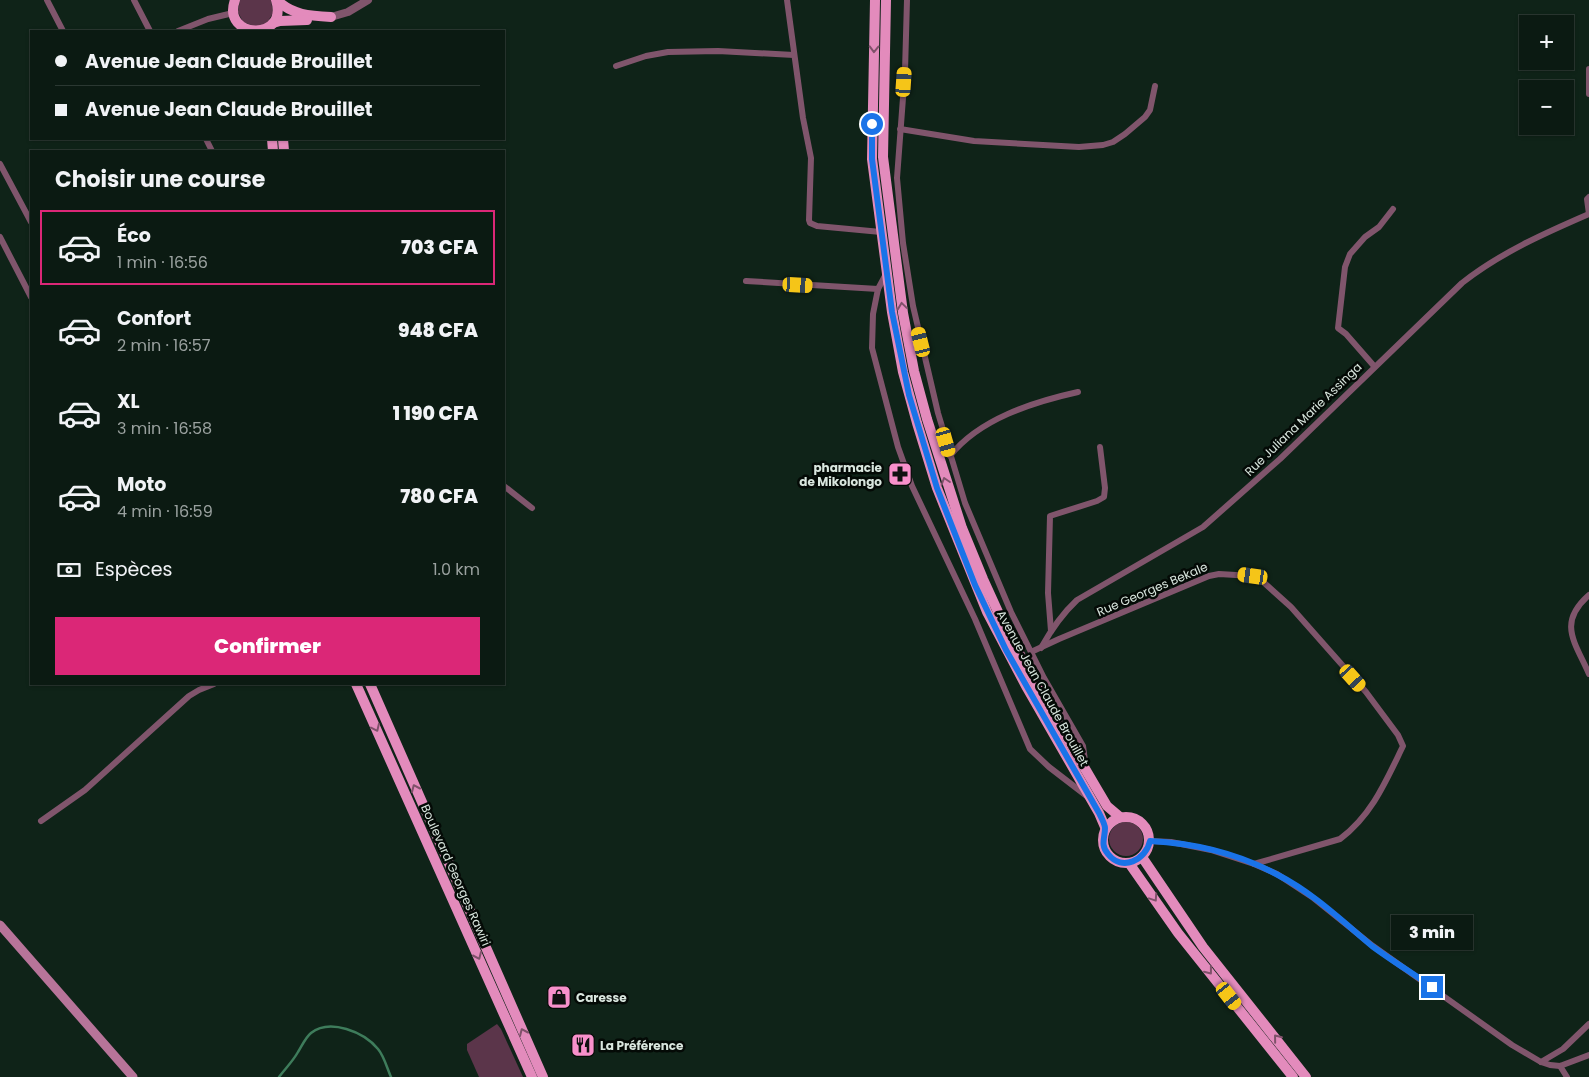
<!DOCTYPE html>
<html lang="fr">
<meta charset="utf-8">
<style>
:root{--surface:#0b1a12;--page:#192720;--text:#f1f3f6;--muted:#9aa19f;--line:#2b3832;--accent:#db2777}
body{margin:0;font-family:Poppins,sans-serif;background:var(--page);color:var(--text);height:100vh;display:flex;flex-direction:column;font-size:19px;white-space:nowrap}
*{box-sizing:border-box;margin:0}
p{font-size:16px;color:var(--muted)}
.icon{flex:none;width:28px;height:28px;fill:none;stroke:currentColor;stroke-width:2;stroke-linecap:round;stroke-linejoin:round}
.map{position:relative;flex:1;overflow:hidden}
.drawer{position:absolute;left:30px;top:150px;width:475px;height:535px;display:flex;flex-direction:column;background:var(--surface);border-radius:0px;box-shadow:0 1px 4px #0004,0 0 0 1px var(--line)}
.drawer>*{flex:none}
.guide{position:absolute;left:30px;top:30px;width:475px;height:110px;border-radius:0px;box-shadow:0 1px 4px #0004,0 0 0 1px var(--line);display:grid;align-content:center;height:110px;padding:0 25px;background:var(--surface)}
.fabs{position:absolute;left:1519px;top:15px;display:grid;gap:10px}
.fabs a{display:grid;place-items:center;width:55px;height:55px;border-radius:0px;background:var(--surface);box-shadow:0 1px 4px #0004,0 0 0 1px var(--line);font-size:25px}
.end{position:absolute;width:22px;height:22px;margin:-11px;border:6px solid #1a73e8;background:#fff;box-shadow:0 0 0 2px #fff}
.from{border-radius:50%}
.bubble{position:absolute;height:35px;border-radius:0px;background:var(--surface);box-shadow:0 1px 4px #0004,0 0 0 1px var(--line);font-size:16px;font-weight:800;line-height:35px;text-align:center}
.car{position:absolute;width:15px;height:30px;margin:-15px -8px;border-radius:6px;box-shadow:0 0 4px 1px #0007;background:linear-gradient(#f5c518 24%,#345 0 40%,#f5c518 0 76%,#345 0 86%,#f5c518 0)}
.guide b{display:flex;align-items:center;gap:18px;height:48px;font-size:19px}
.guide b+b{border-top:1px solid var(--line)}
.guide i{width:12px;height:12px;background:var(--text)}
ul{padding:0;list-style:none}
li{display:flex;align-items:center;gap:15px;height:75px;margin:0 10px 8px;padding:0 15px;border:2px solid transparent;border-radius:0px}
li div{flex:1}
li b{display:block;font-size:19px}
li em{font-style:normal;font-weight:800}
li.active{border-color:var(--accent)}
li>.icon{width:45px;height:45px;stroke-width:1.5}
h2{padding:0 25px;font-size:22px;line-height:60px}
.pay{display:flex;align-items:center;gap:12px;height:55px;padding:0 25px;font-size:19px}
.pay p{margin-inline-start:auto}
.action{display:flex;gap:10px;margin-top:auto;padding:10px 25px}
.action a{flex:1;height:58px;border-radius:0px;background:var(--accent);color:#fff;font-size:20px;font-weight:800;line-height:58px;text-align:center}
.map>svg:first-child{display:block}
.green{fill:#5b354a}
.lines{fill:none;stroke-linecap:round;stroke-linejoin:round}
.stream{stroke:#3e7c5b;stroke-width:2.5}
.minor{stroke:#80556c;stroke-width:6}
.tertiary{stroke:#80556c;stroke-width:8}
.secondary{stroke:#b77499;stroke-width:9}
.primary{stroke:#e38bbc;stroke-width:10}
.oneway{stroke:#7f516a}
.route{stroke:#1a73e8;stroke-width:6}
.labels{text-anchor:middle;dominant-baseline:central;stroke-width:5;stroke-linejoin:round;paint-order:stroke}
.street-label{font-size:12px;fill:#d9e6de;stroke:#040a06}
.poi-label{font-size:12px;font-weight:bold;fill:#d9e6de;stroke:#040a06;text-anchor:start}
</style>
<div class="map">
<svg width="1589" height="1077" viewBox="0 0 1589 1077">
<rect width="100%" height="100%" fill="#0f2318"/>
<!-- green -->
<g class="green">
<polygon points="240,0 271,0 273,13 267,23 257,27 243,22 238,12"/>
<circle cx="1126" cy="839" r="17"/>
<polygon points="497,1024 501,1029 523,1077 479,1077 467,1050 467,1044"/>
</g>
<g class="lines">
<!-- stream -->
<path class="stream" d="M 279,1077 C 285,1069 293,1061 298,1052 C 302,1046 305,1038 311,1033 C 330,1018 364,1032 378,1049 C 384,1056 387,1068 391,1077"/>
<!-- minor -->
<g class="minor">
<polyline points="47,0 63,31"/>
<polyline points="134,0 150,31"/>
<polyline points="787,0 803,118 811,158 809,220 810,223 817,226 881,232"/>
<polyline points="907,0 905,71 897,178 903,243 913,306 938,413 965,503 1011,612 1044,678 1083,746 1086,768"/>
<polyline points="178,31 208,19 233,13"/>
<polyline points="616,66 646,56 668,52 718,51 794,55"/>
<polyline points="1589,69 1589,94"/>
<polyline points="900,129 974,141 1079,147 1103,145 1113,142 1125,134 1145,117 1150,110 1155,86"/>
<polyline points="206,139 212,151"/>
<polyline points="0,164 31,222"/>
<polyline points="1589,214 1587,199 1589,197"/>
<polyline points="0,237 31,297"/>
<polyline points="886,274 878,289 873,314 872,348 898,447 912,486 975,619 1030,749 1049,767 1088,797"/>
<polyline points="746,281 878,289"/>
<polyline points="1374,366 1346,334 1338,328 1345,267 1350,254 1365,237 1379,227 1393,209"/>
<path d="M 950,456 C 979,419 1033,402 1078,392"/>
<polyline points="504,486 532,508"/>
<path d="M 1589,595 C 1557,623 1575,642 1589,674"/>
<polyline points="1051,631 1048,593 1050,516 1097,501 1104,497 1105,488 1100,447"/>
<path d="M 1041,648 C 1051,630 1062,614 1077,600 L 1203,527 L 1280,459 L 1462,283 C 1500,253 1545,233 1589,214"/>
<path d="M 1031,652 L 1059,639 L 1209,576 L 1219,574 L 1253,576 L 1261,580 L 1291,607 L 1366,692 L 1398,735 L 1403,746 C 1386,781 1372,815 1340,839 L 1254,864"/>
<polyline points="41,821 85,790 189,696 199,690 214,684"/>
<polyline points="1150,841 1171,842 1211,850 1254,864 1277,874 1312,897 1373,946 1512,1045 1541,1062 1550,1065 1560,1066 1589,1055"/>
<polyline points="1541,1062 1563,1049 1589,1024"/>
<polyline points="1560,1066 1567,1077"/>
</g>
<!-- tertiary -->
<polyline class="tertiary" points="331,17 348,12 368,0"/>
<!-- secondary -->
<polyline class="secondary" points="0,925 133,1077"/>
<!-- primary -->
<g class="primary">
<path d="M 235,0 C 221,39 289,42 276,0"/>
<path d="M 277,0 C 292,15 310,16 331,17"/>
<polyline points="875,0 872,159 892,312 903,372 917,423 937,488 987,612 1026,686 1099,813 1105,827"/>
<polyline points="886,0 883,157 903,313 914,371 927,419 962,528 983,579 1004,625 1039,690 1094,784 1107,806 1120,817"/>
<polyline points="273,23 280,21 307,20"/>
<polyline points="272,139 273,151"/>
<polyline points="283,139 284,151"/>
<polyline points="356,684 532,1077"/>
<polyline points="370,684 543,1077"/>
<circle cx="1126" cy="840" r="23"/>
<polyline points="1142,857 1203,947 1306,1077"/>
<polyline points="1129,863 1178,933 1293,1077"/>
</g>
</g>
<!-- one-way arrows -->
<defs><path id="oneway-chevron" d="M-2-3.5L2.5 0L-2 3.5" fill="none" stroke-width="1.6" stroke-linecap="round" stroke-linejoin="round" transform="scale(1.25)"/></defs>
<g class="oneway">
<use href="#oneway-chevron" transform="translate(874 49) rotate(91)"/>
<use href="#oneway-chevron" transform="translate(902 306) rotate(-98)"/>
<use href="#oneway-chevron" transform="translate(945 481) rotate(-108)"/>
<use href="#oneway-chevron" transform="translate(376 728) rotate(65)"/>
<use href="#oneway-chevron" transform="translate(415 788) rotate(-114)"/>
<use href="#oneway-chevron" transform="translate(1154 898) rotate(56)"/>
<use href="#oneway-chevron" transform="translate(478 956) rotate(66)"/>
<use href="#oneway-chevron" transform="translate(1209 971) rotate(52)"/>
<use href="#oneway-chevron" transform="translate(523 1032) rotate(-114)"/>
<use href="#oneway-chevron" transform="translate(1277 1038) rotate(-129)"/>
</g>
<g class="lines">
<!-- route -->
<path class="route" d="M 872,124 L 872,159 L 892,312 L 909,395 L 937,488 L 975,585 L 1006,650 L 1099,813 C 1101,817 1105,824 1105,828 C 1105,838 1100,845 1108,854 C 1122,872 1146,860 1150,841 C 1193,843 1239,854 1278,875 C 1313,893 1342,921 1372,946 C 1391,960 1412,973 1432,987"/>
</g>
<!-- icons -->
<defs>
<g id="pharmacy-square" transform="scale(1.25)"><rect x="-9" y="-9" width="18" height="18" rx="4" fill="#f890cb" stroke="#040a06"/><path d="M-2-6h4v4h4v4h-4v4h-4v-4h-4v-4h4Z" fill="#111"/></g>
<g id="shop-square" transform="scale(1.25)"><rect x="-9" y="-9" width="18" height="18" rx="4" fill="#f890cb" stroke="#040a06"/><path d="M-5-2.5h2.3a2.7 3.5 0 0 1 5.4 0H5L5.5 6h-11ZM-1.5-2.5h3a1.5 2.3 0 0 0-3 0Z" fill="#111"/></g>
<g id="restaurant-square" transform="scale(1.25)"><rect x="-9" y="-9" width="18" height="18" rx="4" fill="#f890cb" stroke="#040a06"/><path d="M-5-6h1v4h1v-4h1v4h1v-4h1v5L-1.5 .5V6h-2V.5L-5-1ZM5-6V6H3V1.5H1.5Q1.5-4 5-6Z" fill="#111"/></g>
</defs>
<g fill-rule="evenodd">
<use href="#pharmacy-square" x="900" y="474"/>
<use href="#shop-square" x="559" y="997"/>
<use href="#restaurant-square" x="583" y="1045"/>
</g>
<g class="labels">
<!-- street labels -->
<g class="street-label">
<text transform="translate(1303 419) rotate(-44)">Rue Juliana Marie Assinga</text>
<text transform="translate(1152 589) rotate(-23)">Rue Georges Bekale</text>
<text transform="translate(1043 688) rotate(61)">Avenue Jean Claude Brouillet</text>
<text transform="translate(456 875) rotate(66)">Boulevard Georges Rawiri</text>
</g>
<!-- poi labels -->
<g class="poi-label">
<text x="882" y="467" text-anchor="end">pharmacie<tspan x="882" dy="14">de Mikolongo</tspan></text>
<text x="576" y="997">Caresse</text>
<text x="600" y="1045">La Préférence</text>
</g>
</g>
</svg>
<div class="fabs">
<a>+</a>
<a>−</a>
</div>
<i class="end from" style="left:872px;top:124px"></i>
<i class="end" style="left:1432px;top:987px"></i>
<div class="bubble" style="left:1391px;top:915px;width:82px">3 min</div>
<i class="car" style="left:904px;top:82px;rotate:4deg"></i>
<i class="car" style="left:798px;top:285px;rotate:93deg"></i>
<i class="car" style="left:921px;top:342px;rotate:346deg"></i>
<i class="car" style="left:946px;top:442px;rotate:164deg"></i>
<i class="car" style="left:1253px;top:576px;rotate:278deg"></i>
<i class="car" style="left:1353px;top:678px;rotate:138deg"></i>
<i class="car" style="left:1229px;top:996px;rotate:142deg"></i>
<div class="guide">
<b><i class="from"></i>Avenue Jean Claude Brouillet</b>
<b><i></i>Avenue Jean Claude Brouillet</b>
</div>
<section class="drawer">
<h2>Choisir une course</h2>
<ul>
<li class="active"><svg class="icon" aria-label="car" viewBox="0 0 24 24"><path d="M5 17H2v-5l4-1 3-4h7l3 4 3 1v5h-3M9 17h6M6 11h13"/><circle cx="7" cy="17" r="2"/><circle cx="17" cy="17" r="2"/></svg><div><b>Éco</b><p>1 min · 16:56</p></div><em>703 CFA</em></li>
<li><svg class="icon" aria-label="car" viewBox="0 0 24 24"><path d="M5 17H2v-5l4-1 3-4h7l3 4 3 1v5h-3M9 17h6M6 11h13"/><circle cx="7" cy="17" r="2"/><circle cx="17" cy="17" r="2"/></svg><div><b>Confort</b><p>2 min · 16:57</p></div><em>948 CFA</em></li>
<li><svg class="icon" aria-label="car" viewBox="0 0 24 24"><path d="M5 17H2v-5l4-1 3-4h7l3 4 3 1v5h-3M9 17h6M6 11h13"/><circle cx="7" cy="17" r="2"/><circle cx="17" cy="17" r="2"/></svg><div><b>XL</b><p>3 min · 16:58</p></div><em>1 190 CFA</em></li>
<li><svg class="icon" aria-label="car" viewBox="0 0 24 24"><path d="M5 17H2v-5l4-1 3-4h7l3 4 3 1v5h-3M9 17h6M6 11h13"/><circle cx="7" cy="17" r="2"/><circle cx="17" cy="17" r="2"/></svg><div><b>Moto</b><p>4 min · 16:59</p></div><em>780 CFA</em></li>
</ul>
<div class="pay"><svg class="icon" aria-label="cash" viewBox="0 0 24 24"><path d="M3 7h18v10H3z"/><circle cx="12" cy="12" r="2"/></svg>Espèces<p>1.0 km</p></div>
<div class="action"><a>Confirmer</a></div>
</section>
</div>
